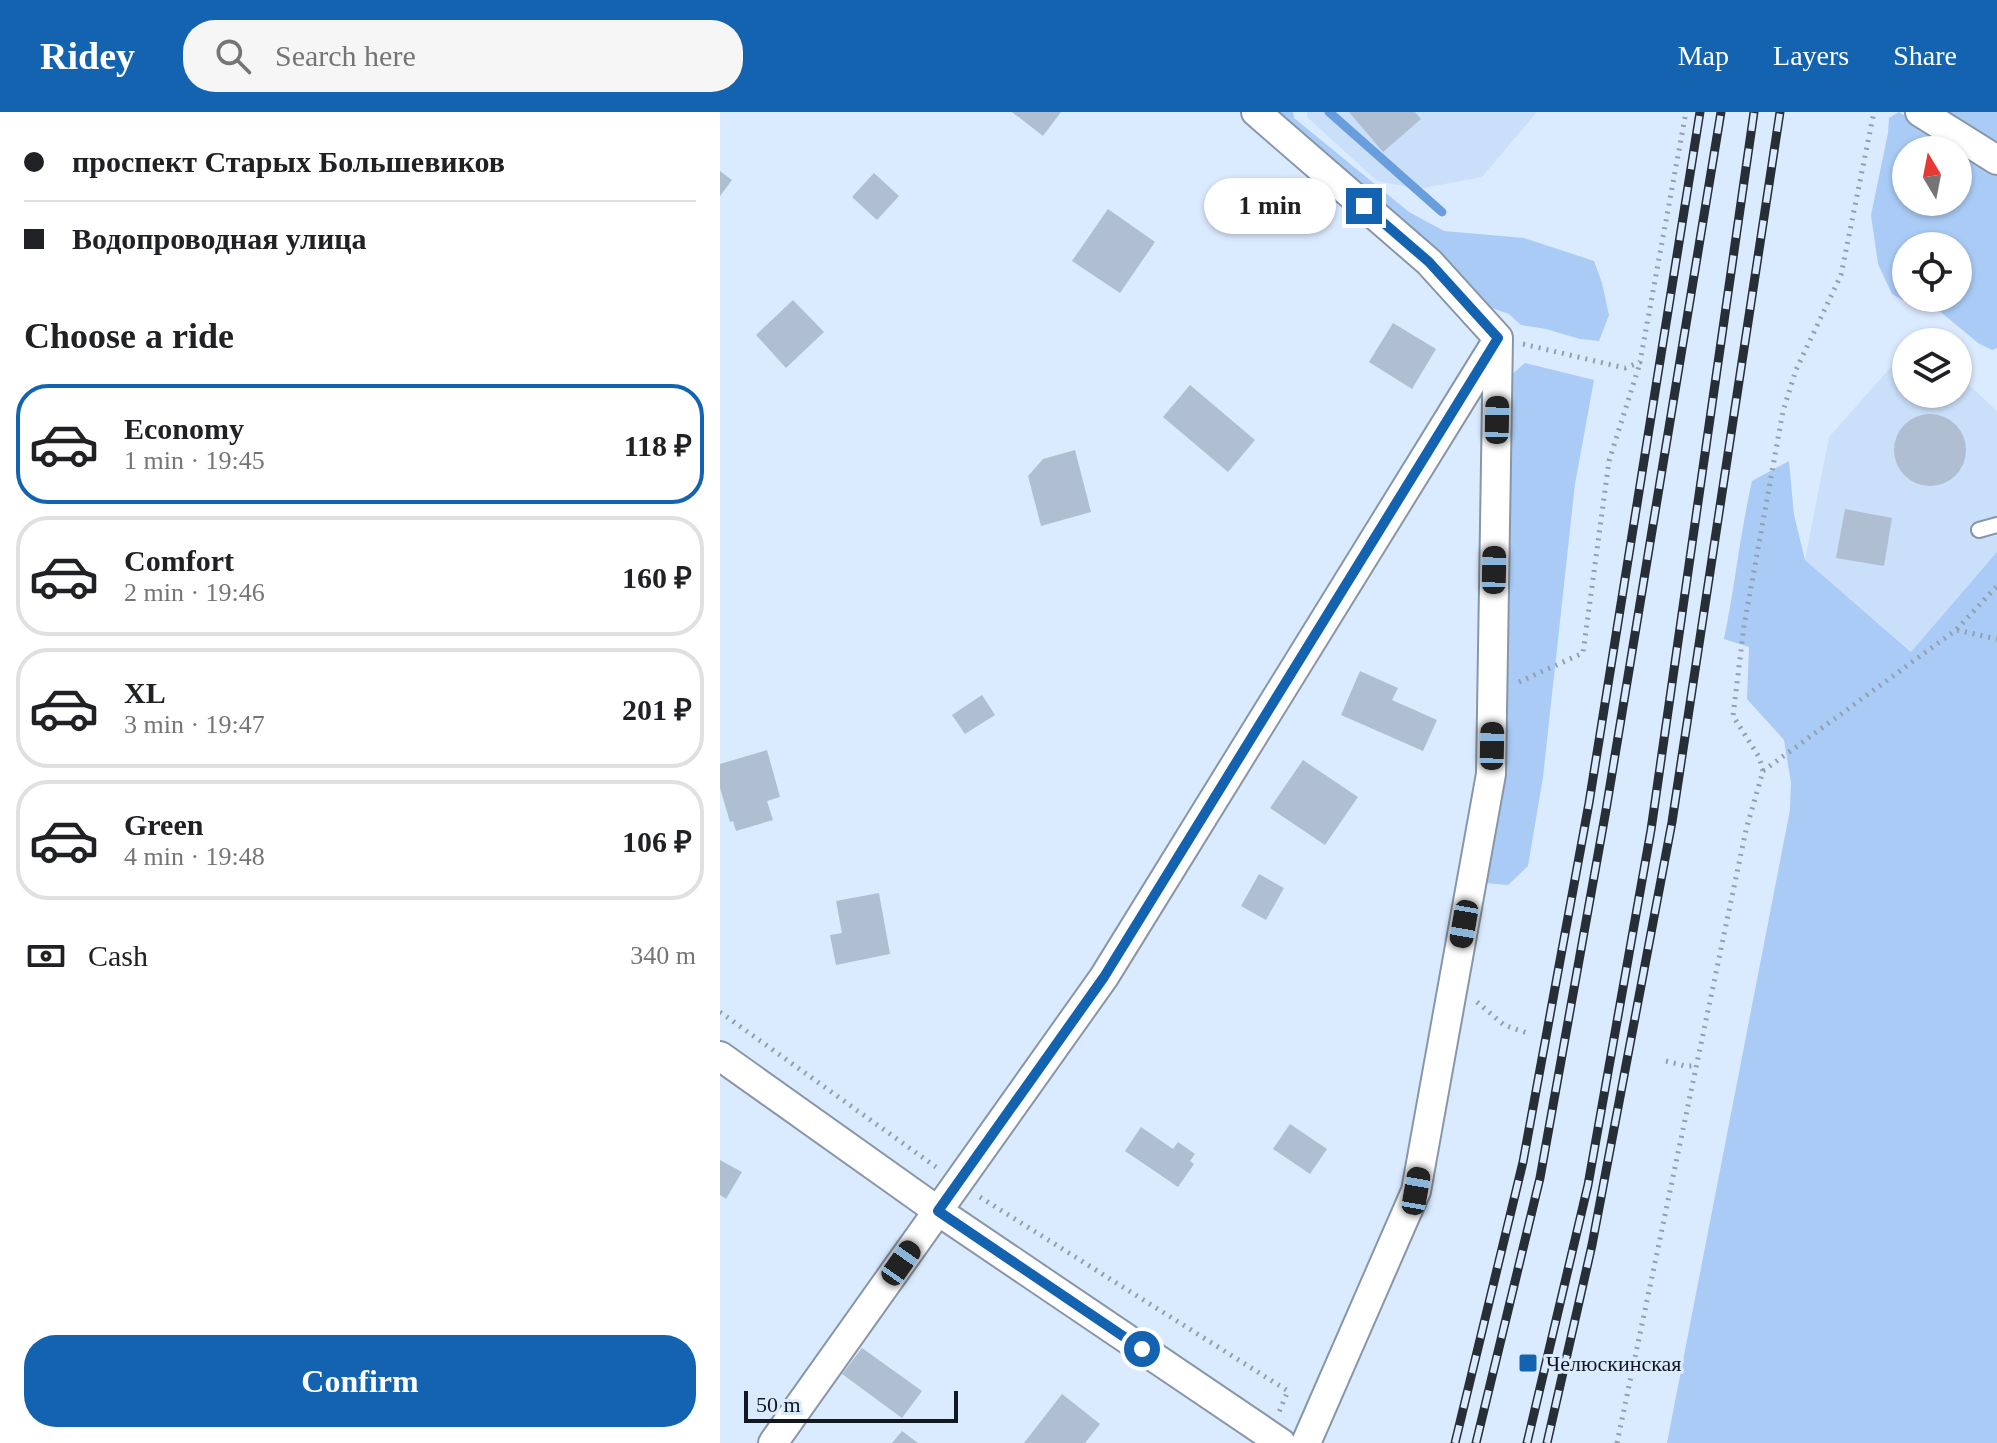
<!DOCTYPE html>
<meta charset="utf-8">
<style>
:root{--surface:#fff;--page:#f6f6f6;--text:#202124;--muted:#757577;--line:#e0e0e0;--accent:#1463b1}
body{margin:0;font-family:"Times New Roman",serif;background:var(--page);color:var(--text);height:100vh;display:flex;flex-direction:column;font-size:30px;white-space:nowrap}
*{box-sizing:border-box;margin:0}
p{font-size:26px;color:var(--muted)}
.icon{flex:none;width:44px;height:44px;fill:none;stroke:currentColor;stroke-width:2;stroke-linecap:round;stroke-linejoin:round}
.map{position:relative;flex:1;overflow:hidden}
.side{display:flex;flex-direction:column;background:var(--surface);width:720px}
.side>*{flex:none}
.hud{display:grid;align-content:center;height:176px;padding:0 24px;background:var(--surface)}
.needle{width:52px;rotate:350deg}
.fabs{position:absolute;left:1172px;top:24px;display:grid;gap:16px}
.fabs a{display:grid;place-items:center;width:80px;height:80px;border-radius:50%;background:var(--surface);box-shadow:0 2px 6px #0004;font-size:40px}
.scale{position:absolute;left:24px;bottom:20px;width:214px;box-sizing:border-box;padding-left:8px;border:4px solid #12181f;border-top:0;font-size:22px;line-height:28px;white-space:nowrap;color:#12181f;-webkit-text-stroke:6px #dbebff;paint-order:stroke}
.end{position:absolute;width:36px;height:36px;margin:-18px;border:10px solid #1463b1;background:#fff;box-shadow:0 0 0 4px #fff}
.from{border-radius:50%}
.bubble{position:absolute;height:56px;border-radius:28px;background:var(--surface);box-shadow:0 2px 6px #0004;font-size:26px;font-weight:700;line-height:56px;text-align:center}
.car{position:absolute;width:24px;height:48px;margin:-24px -12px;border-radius:10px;box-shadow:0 0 6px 2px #0007;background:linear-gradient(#222 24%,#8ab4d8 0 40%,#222 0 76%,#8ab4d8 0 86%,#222 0)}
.hud b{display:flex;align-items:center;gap:28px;height:76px;font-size:30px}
.hud b+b{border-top:2px solid var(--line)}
.hud i{width:20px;height:20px;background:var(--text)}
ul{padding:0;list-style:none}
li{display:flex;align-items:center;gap:24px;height:120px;margin:0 16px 12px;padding:0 8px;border:4px solid var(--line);border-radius:32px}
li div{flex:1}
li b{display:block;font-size:30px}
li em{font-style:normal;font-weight:700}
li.active{border-color:var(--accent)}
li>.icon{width:72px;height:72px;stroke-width:1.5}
h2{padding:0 24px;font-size:36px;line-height:96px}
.pay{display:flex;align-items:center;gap:20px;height:88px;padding:0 24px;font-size:30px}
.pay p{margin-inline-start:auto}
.action{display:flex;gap:16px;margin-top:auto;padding:16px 24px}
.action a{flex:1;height:92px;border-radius:32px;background:var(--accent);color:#fff;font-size:32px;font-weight:700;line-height:92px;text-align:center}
header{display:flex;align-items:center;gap:48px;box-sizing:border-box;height:112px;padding:0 40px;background:var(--accent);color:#fff}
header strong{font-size:38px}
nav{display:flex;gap:44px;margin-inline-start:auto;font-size:28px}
.search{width:560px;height:72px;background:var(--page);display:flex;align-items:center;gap:20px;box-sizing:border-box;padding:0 28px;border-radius:32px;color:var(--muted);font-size:30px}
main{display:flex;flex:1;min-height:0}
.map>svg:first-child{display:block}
.built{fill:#cadff9}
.green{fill:#a9cbf5;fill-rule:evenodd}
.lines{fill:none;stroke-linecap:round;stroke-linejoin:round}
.stream{stroke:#689edd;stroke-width:9}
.building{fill:#afbfd1}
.lane-casing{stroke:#8796a8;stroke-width:18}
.street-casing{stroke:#8796a8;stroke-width:32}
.path{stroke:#929fae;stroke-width:5;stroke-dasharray:2 6;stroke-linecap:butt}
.lane{stroke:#fff;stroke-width:14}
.street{stroke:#fff;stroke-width:28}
.rail-casing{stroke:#272e36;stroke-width:9}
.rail{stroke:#dbebff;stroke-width:6;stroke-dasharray:18;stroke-linecap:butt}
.route{stroke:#1463b1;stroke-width:10}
.poi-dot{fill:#1463b1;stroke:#dbebff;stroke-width:3}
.labels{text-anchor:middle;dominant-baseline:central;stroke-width:6;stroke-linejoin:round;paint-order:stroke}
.poi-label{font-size:22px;fill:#12181f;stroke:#dbebff;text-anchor:start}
</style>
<header>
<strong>Ridey</strong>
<div class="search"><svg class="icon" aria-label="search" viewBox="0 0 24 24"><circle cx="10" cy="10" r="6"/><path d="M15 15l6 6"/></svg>Search here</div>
<nav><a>Map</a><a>Layers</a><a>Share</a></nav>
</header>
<main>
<section class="side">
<div class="hud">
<b><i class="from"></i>проспект Старых Большевиков</b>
<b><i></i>Водопроводная улица</b>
</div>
<h2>Choose a ride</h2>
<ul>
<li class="active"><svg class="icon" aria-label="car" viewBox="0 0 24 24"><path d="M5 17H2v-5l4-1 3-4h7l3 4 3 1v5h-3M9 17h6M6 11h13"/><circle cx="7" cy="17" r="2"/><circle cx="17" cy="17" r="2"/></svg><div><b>Economy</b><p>1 min · 19:45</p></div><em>118 ₽</em></li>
<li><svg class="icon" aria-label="car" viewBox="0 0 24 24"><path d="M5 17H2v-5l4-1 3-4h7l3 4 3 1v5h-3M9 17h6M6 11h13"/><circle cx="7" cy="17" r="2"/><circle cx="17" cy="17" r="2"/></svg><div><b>Comfort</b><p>2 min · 19:46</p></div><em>160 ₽</em></li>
<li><svg class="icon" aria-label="car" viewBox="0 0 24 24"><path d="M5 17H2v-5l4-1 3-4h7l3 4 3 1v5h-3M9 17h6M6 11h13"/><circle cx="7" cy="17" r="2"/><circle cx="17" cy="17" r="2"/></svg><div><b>XL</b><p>3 min · 19:47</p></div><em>201 ₽</em></li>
<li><svg class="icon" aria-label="car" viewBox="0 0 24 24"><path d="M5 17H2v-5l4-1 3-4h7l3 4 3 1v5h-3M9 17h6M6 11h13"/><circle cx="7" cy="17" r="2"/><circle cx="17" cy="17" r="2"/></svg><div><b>Green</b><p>4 min · 19:48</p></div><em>106 ₽</em></li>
</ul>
<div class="pay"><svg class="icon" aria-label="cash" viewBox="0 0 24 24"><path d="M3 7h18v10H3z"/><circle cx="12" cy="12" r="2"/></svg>Cash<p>340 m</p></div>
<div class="action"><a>Confirm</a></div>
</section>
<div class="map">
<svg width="1277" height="1331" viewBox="0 0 1277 1331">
<rect width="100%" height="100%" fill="#dbebff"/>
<!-- built -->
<g class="built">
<polygon points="587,0 817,0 762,65 698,77 657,69 587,5"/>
<polygon points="1186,238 1186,282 1238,282 1238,263 1277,299 1277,440 1192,540 1085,448 1109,325"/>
</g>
<!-- green -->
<g class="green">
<polygon points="552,0 573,0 574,6 689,100 724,119 804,126 874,149 882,171 889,203 879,229 860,227 826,217 801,213 789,202 772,196 758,187"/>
<path d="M 1179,0 L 1277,60 L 1277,236 L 1272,238 L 1258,231 L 1216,196 L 1191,193 L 1172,182 L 1158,152 L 1151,103 L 1168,21 L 1169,6 ZM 1186,38 L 1238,38 L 1238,90 L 1186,90 ZM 1186,134 L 1238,134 L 1238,186 L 1186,186 Z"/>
<polygon points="1224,0 1277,0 1277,32"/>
<polygon points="805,251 874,268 855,372 823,665 808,754 788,773 765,771 785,665 792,300 789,265"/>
<path d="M 1069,349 L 1074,403 L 1085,448 L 1191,540 L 1277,440 L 1277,1331 L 947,1331 L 1070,698 L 1071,671 L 1064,628 L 1027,587 L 1029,535 L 1004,527 C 1015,474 1020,422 1032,369 Z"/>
</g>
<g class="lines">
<!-- stream -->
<polyline class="stream" points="609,0 722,100"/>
</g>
<!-- building -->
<g class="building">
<polygon points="292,0 341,0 323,24"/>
<polygon points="629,0 695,0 701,7 663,40"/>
<polygon points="0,59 12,68 0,84"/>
<polygon points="154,61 179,84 157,108 132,85"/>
<polygon points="388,97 435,130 400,181 352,149"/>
<polygon points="73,188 104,220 66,256 36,223"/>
<polygon points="673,211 716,237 692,277 649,250"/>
<polygon points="470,273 535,328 508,360 443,305"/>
<circle cx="1210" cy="338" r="36"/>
<polygon points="355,338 371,400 321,414 308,364 323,347"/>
<polygon points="1125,397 1172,406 1164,454 1116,446"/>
<polygon points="640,559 678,576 672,588 717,608 703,639 621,603"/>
<polygon points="262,583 275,603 245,622 232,603"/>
<polygon points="47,638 60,685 47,689 53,708 16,719 13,709 10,710 0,676 0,652"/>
<polygon points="583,648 638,685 605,733 550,696"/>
<polygon points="539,762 564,776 546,808 521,794"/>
<polygon points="159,781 170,842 116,853 110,823 122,821 116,789"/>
<polygon points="570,1012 607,1037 590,1062 553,1037"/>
<polygon points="421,1015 453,1037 458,1030 475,1042 470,1049 474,1052 458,1075 405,1039"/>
<polygon points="0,1048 22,1060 6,1087 0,1083"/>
<polygon points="142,1236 202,1279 182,1306 122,1262"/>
<polygon points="342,1282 380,1312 365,1331 304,1331"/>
<polygon points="182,1319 198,1331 172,1331"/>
</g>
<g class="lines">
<!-- lane casing -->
<g class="lane-casing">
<polyline id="lane" points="1259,418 1277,413"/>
</g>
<!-- street casing -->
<g class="street-casing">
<g id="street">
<polyline points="536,0 709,150 778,226 771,662 696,1079 586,1331"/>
<polyline points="1200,0 1277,48"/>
<polyline points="0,944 218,1099 561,1331"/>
<polyline points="53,1331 384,865 777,229"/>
</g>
</g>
<!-- path -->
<g class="path">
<polyline points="803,232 905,256 920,250 966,0"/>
<polyline points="1237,518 1277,527"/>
<polyline points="799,570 863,541 889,349 920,251"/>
<polyline points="1043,659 1236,518 1277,474"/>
<polyline points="757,890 784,913 807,921"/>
<polyline points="0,900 216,1055"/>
<polyline points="946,949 965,954 976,954"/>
<polyline points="260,1085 568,1279 559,1300"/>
<polyline points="897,1331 1026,718 1043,659 1039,645 1013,604 1024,514 1063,299 1076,258 1121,163 1154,0"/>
</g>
<!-- lane -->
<use href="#lane" class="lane"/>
<!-- street -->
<use href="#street" class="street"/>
<!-- rail casing -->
<g class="rail-casing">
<g id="rail">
<polyline points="735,1331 803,1050 869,691 980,0"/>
<polyline points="756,1331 820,1066 886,698 1001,0"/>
<polyline points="807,1331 868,1073 931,718 1034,0"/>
<polyline points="827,1331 872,1133 952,710 1060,0"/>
</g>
</g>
<!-- rail -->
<use href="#rail" class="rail"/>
</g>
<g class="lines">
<!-- route -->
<polyline class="route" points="422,1237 218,1099 384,865 778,226 709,150 644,94"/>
</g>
<!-- markers -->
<rect class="poi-dot" x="798" y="1241" width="20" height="20" rx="4"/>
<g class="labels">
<!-- poi labels -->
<g class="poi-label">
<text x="826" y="1251">Челюскинская</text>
</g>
</g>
</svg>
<div class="fabs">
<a><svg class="needle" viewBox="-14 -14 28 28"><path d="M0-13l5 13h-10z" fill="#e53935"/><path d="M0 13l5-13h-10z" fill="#757577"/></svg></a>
<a><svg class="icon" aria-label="locate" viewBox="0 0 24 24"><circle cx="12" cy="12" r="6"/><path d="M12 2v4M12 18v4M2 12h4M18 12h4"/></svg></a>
<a><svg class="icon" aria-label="layers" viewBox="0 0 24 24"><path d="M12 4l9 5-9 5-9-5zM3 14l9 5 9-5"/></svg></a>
</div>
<div class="scale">50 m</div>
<i class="end from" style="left:422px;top:1237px"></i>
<i class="end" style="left:644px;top:94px"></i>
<div class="bubble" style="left:484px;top:66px;width:132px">1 min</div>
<i class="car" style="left:777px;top:308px;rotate:1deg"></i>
<i class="car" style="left:774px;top:458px;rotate:1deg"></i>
<i class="car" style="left:772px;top:634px;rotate:1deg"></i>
<i class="car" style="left:744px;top:812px;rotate:190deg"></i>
<i class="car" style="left:696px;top:1079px;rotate:10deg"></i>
<i class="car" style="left:181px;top:1151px;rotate:35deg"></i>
</div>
</main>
